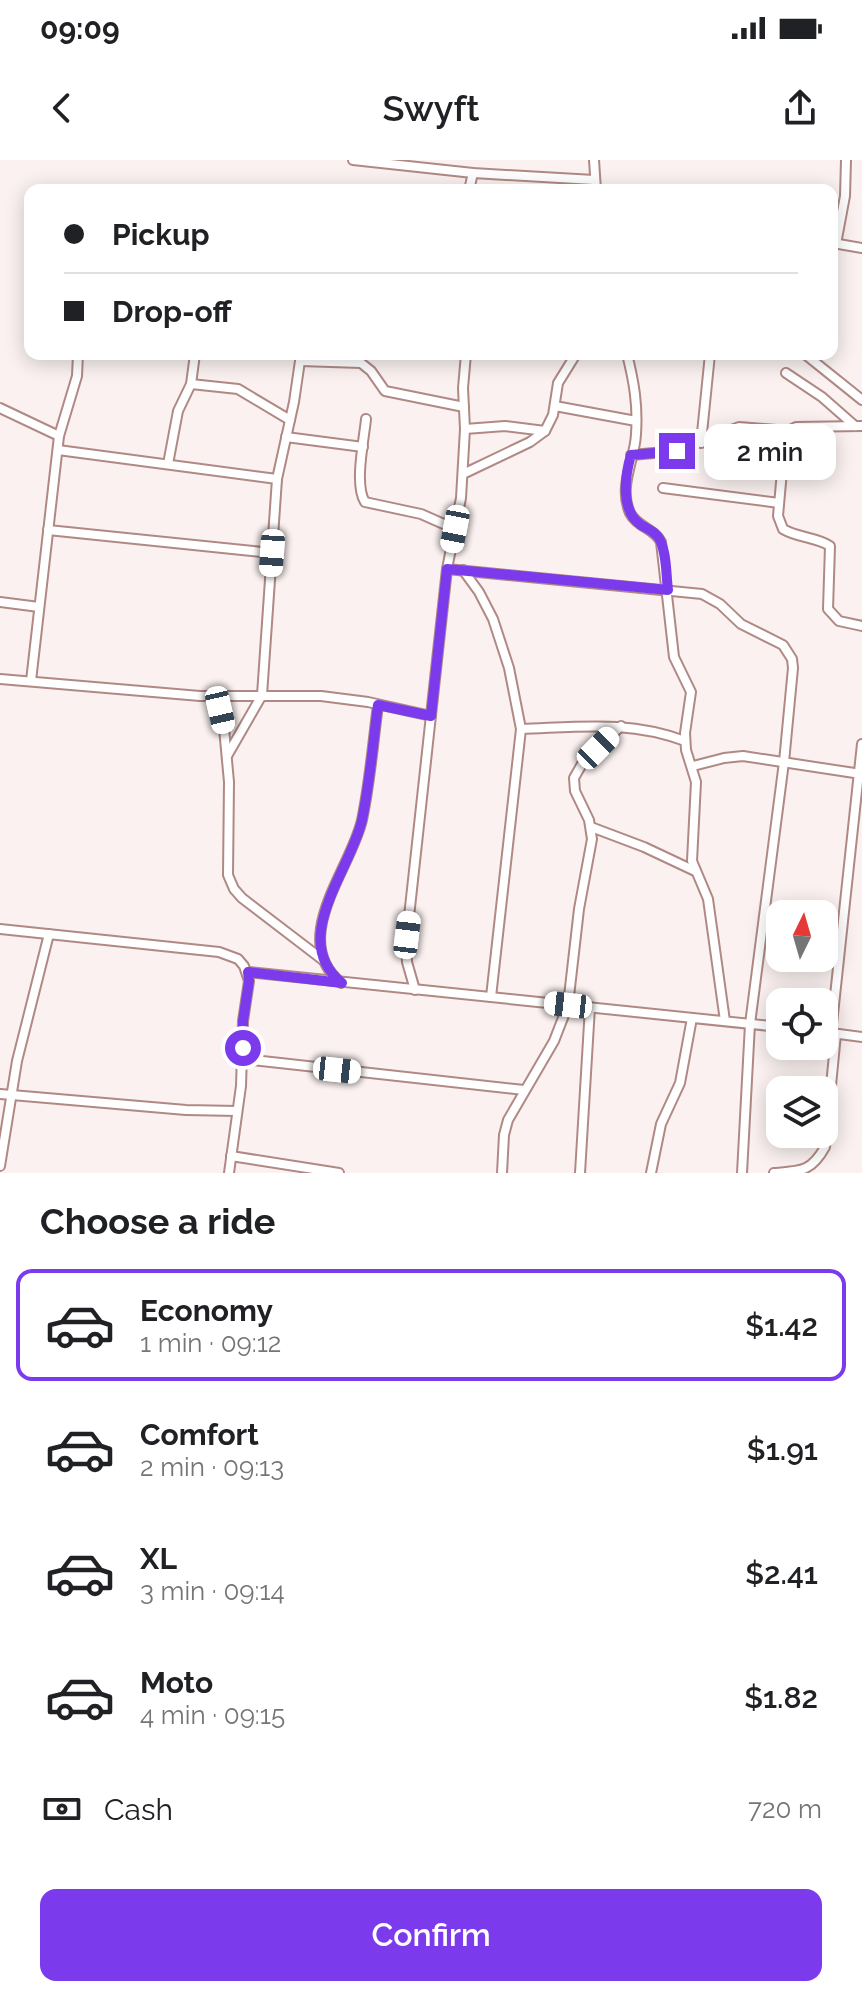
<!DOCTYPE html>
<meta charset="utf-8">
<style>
:root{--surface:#fff;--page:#f2f2f2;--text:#202124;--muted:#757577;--line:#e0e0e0;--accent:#7c3aed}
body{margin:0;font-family:Raleway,sans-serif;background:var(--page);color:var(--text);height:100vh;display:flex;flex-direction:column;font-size:30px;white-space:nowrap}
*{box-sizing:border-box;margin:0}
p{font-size:26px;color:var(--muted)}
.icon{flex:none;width:44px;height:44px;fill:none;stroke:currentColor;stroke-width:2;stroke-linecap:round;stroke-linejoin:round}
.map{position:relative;height:1013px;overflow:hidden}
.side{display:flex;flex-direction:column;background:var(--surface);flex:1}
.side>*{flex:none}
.banner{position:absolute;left:24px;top:24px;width:814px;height:176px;border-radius:16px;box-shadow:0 4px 20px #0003;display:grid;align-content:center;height:176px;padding:0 40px;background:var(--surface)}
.needle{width:52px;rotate:5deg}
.tools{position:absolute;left:766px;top:740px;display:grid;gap:16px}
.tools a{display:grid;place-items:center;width:72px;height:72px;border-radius:16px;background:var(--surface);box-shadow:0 4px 20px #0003;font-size:40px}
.end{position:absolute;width:36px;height:36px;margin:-18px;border:10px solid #7c3aed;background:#fff;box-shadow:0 0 0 4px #fff}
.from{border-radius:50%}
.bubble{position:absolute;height:56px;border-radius:16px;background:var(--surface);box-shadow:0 4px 20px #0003;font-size:26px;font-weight:600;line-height:56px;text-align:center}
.car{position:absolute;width:24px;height:48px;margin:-24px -12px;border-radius:10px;box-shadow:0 0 6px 2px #0007;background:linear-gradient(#fff 24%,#345 0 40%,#fff 0 76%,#345 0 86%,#fff 0)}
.banner b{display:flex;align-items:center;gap:28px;height:76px;font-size:30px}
.banner b+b{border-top:2px solid var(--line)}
.banner i{width:20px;height:20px;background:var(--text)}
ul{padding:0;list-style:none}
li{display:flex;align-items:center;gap:24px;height:112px;margin:0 16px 12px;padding:0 24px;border:4px solid transparent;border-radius:16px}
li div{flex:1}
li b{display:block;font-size:30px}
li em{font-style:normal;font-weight:600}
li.active{border-color:var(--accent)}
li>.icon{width:72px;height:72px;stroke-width:1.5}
h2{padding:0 40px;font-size:36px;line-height:96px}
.pay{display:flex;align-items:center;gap:20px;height:88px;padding:0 40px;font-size:30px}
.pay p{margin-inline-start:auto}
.button{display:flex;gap:16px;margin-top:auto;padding:16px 40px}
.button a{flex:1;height:92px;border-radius:16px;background:var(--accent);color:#fff;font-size:32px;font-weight:600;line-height:92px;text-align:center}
.status{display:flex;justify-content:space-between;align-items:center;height:56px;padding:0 40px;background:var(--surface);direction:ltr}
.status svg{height:22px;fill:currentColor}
header{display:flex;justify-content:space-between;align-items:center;height:104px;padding:0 40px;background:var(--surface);font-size:36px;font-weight:600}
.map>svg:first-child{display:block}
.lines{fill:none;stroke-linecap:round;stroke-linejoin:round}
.minor-casing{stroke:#b08985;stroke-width:12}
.minor{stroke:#fff;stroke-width:8}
.route{stroke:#7c3aed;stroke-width:10}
</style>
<div class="status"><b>09:09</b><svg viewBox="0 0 49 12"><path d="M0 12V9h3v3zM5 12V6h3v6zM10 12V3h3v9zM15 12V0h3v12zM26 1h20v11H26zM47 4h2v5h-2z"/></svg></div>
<header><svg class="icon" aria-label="back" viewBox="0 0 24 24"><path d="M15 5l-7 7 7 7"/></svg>Swyft<svg class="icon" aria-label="share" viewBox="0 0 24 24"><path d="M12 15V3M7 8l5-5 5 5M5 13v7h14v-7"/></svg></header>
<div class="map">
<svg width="862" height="1013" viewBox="0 0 862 1013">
<rect width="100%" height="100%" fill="#faf1f0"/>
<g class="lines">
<!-- minor casing -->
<g class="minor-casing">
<g id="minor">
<polyline points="353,0 473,13 594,20"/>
<polyline points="594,0 596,30"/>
<polyline points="469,30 473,13"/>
<polyline points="833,83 862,88"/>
<polyline points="836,84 845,36 846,0"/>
<path d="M 627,194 C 634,222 638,245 636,274 C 635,300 618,326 630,353 C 637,367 654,368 661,382 L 674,497 L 691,532 L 685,573 L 686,590 L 696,622 L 692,701 L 708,739 L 725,861"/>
<polyline points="806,195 862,240"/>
<polyline points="301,201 361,203 371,211 385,231 464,247"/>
<polyline points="786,213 822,237 855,266"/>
<polyline points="191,224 238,229 290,260"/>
<polyline points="555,246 636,261"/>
<polyline points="0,248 59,276"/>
<path d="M 366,259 C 364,280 354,325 365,342 L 421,354 L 455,369"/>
<path d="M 862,266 L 796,267 L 788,271 L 785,278 L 778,356 L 783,369 C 798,378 816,377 830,386 L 828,449 L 839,461 L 862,466"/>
<polyline points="465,269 505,266 545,271"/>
<polyline points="286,277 363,287"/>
<polyline points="701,283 710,194"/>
<polyline points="58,290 277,319"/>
<polyline points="631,295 677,291 739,267 788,271"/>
<polyline points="168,304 178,251 191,224 195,194"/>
<polyline points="463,314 530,282 545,271 553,255 558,223 576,194"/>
<polyline points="663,328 779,343"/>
<polyline points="48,370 272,393"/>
<polyline points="447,409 702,434 720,444 741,464 783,485 792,499 793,508 784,602 750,864 742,1013"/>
<polyline points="463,410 479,432 493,459 509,508 521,569 491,837"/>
<polyline points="0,442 39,447"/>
<polyline points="0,519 200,536 321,536 368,542 431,556"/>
<polyline points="31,521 59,276 77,216 78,194"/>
<polyline points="216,536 224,568 229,622 228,715 234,729 242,738 323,800"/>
<path d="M 521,569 C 579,567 630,560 685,581"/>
<polyline points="227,596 262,535 277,319 294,242 301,194"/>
<polyline points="693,606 724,598 743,596 861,614"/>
<polyline points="591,667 644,687 695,711"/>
<polyline points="0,769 219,792 238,799 244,806 249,821 243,861 241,926 229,1013"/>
<polyline points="248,812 780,867"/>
<path d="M 341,823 C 288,779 351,709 362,660 C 370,622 373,583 378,545"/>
<polyline points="415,830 407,802 406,784 447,409 461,338 465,269 463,228 466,194"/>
<polyline points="824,872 862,877"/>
<polyline points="831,873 862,584"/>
<polyline points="244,899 524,930"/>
<polyline points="0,934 186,950 237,951"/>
<polyline points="231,996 339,1013"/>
<polyline points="0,1006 17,901 49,774"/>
<polyline points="502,1013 504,975 508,960 554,881 568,845 579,749 592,679 589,660 575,631 574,618 582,604 621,566"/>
<polyline points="580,1013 590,847"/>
<polyline points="651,1013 661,964 680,923 692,858"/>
<path d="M 774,1013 C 801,1011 811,1012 825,987 L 836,874"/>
</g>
</g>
<!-- minor -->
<use href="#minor" class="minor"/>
</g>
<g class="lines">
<!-- route -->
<path class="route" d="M 243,888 L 243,861 L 249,821 L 248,812 L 342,823 C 288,780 351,710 362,660 C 370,622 373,583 378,545 L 431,556 L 447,409 L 668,430 C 666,415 667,395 660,380 C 656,372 649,370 641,365 C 620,351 625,315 631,295 L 677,291"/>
</g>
</svg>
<div class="tools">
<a><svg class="needle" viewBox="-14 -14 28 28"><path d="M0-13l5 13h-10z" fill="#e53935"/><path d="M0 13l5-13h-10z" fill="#757577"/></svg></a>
<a><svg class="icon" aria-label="locate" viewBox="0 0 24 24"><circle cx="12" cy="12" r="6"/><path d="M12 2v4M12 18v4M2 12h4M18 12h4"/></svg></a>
<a><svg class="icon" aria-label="layers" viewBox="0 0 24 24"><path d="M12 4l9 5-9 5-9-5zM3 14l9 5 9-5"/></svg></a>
</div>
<i class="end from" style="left:243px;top:888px"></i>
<i class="end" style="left:677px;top:291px"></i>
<div class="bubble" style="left:704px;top:264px;width:132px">2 min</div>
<i class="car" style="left:455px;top:369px;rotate:191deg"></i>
<i class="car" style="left:272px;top:393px;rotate:184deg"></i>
<i class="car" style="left:220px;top:550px;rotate:167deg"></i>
<i class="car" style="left:598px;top:588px;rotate:45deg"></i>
<i class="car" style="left:407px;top:775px;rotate:7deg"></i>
<i class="car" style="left:568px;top:845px;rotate:276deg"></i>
<i class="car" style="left:337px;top:910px;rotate:96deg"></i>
<div class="banner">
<b><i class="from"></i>Pickup</b>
<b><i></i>Drop-off</b>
</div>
</div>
<section class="side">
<h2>Choose a ride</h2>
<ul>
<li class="active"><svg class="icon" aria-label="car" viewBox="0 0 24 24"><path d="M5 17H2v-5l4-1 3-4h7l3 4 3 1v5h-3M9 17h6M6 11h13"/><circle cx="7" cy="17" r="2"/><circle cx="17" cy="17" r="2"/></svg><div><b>Economy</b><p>1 min · 09:12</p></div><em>$1.42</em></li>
<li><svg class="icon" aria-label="car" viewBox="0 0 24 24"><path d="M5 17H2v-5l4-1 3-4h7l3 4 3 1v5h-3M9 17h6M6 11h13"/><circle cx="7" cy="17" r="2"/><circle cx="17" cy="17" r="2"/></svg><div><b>Comfort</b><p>2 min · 09:13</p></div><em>$1.91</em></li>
<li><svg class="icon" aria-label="car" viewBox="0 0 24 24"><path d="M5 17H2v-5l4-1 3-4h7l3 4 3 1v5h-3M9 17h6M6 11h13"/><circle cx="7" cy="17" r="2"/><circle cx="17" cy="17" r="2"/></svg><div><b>XL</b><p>3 min · 09:14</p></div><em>$2.41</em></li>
<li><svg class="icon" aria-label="car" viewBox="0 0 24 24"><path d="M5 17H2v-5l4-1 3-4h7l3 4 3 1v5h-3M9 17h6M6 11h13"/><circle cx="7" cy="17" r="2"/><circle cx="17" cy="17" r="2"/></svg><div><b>Moto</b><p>4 min · 09:15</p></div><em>$1.82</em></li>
</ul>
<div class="pay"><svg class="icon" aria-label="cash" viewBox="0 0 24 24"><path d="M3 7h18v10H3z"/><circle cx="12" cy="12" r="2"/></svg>Cash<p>720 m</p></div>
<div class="button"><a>Confirm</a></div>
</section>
